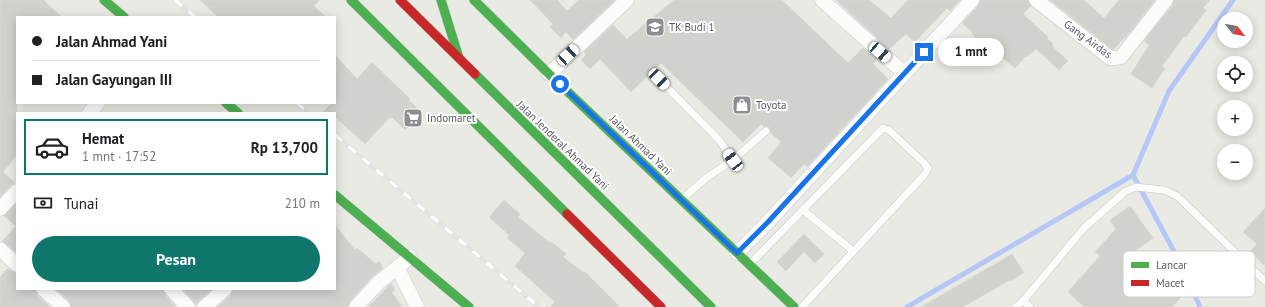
<!DOCTYPE html>
<html lang="id">
<meta charset="utf-8">
<style>
:root{--surface:#fff;--page:#f2f2f2;--text:#202124;--muted:#757577;--line:#e0e0e0;--accent:#0f766e}
body{margin:0;font-family:"PT Sans",sans-serif;background:var(--page);color:var(--text);height:100vh;display:flex;flex-direction:column;font-size:15px;white-space:nowrap}
*{box-sizing:border-box;margin:0}
p{font-size:13px;color:var(--muted)}
.icon{flex:none;width:22px;height:22px;fill:none;stroke:currentColor;stroke-width:2;stroke-linecap:round;stroke-linejoin:round}
.map{position:relative;flex:1;overflow:hidden}
.side{position:absolute;left:16px;top:112px;width:320px;height:178px;display:flex;flex-direction:column;background:var(--surface);border-radius:0px;box-shadow:0 2px 10px #0003}
.side>*{flex:none}
.guide{position:absolute;left:16px;top:16px;width:320px;height:88px;border-radius:0px;box-shadow:0 2px 10px #0003;display:grid;align-content:center;height:88px;padding:0 16px;background:var(--surface)}
.needle{width:26px;rotate:121deg}
.fabs{position:absolute;left:1217px;top:12px;display:grid;gap:8px}
.fabs a{display:grid;place-items:center;width:36px;height:36px;border-radius:50%;background:var(--surface);box-shadow:0 2px 10px #0003;font-size:20px}
.end{position:absolute;width:18px;height:18px;margin:-9px;border:5px solid #1a73e8;background:#fff;box-shadow:0 0 0 2px #fff}
.from{border-radius:50%}
.bubble{position:absolute;height:28px;border-radius:14px;background:var(--surface);box-shadow:0 2px 10px #0003;font-size:13px;font-weight:700;line-height:28px;text-align:center}
.car{position:absolute;width:12px;height:24px;margin:-12px -6px;border-radius:5px;box-shadow:0 0 3px 1px #0007;background:linear-gradient(#fff 24%,#345 0 40%,#fff 0 76%,#345 0 86%,#fff 0)}
.guide b{display:flex;align-items:center;gap:14px;height:38px;font-size:15px}
.guide b+b{border-top:1px solid var(--line)}
.guide i{width:10px;height:10px;background:var(--text)}
ul{padding:7px 0 0;list-style:none}
li{display:flex;align-items:center;gap:12px;height:56px;margin:0 8px 6px;padding:0 8px;border:2px solid transparent;border-radius:0px}
li div{flex:1}
li b{display:block;font-size:15px}
li em{font-style:normal;font-weight:700}
li.on{border-color:var(--accent)}
li>.icon{width:36px;height:36px;stroke-width:1.5}
.pay{display:flex;align-items:center;gap:10px;height:44px;padding:0 16px;font-size:15px}
.pay p{margin-inline-start:auto}
.action{display:flex;gap:8px;margin-top:auto;padding:8px 16px}
.action a{flex:1;height:46px;border-radius:24px;background:var(--accent);color:#fff;font-size:16px;font-weight:700;line-height:46px;text-align:center}
.map>svg:first-child{display:block}
.lines{fill:none;stroke-linecap:round;stroke-linejoin:round}
.stream{stroke:#b6c7f7;stroke-width:5}
.building{fill:#d1d1cd;stroke:#dadad3}
.lane-casing{stroke:#c7c7c7;stroke-width:8}
.street-casing{stroke:#c7c7c7;stroke-width:15}
.fast-casing{stroke:#c6c6c6;stroke-width:10}
.jam-casing{stroke:#c6c6c6;stroke-width:10}
.lane{stroke:#fcfcfb;stroke-width:7}
.street{stroke:#fcfcfb;stroke-width:14}
.fast{stroke:#4caf50;stroke-width:9}
.jam{stroke:#c62828;stroke-width:9}
.rail-casing{stroke:#e3e3e3;stroke-width:4.5}
.rail{stroke:#fff;stroke-width:3;stroke-dasharray:9;stroke-linecap:butt}
.route{stroke:#1a73e8;stroke-width:5}
.labels{text-anchor:middle;dominant-baseline:central;stroke-width:4;stroke-linejoin:round;paint-order:stroke}
.poi-label{font-size:11px;fill:#595b63;stroke:#fff;text-anchor:start}
.street-label{font-size:11px;fill:#595b63;stroke:#fff}
.key{fill:#fff;stroke:#cdced0;stroke-width:1}
.key-label{font-size:11px;fill:#595b63}
</style>
<div class="map">
<svg width="1265" height="307" viewBox="0 0 1265 307">
<rect width="100%" height="100%" fill="#eaeae4"/>
<g class="lines">
<!-- stream -->
<g class="stream">
<polyline points="1133,175 1177,257 1200,307"/>
<polyline points="907,307 1133,175 1169,91 1233,0"/>
</g>
</g>
<!-- building -->
<g class="building">
<polygon points="0,0 43,0 62,17 17,17 17,155 3,172 15,183 11,185 0,197"/>
<polygon points="200,0 319,0 314,6 326,17 218,17"/>
<polygon points="530,0 557,0 567,11 579,0 615,0 573,40 566,32 561,38 550,27 553,24"/>
<polygon points="674,0 782,0 848,63 863,48 877,60 873,64 888,79 807,167 804,164 791,178 768,158 781,142 771,133 769,127 764,127 761,124 743,142 661,63 631,92 600,59 590,69 581,60 586,55 584,52 613,25 627,39"/>
<polygon points="836,0 869,0 891,18 908,0 960,0 950,11 947,8 915,42 906,34 889,49"/>
<polygon points="980,0 1028,0 1031,6 1023,14 1048,37 1047,38 1053,44 1052,46 1068,61 1059,70 1036,49 1027,57 1026,56 1015,68 990,47 989,49 972,34 973,33 962,23 978,6"/>
<polygon points="1050,0 1084,0 1104,18 1119,0 1155,0 1131,31 1113,50"/>
<polygon points="1174,0 1210,0 1203,8 1206,10 1186,37 1184,36 1162,66 1165,68 1152,88 1131,74 1149,45 1144,41 1173,5"/>
<polygon points="335,55 357,79 372,62 410,99 409,100 422,113 405,130 392,117 390,119 389,118 365,144 335,117 335,113 322,113 332,103 335,103"/>
<polygon points="504,200 520,214 518,217 550,243 552,242 566,254 563,257 584,273 585,272 620,307 550,307 555,302 515,266 525,253 507,238 509,235 489,217"/>
<polygon points="17,203 17,253 2,241 16,226 4,216"/>
<polygon points="1130,206 1153,238 1129,255 1166,289 1169,285 1181,297 1172,307 1084,307 1068,292 1100,256 1095,252 1116,229 1110,220"/>
<polygon points="1265,208 1265,266 1250,251 1257,244 1243,232"/>
<polygon points="335,225 355,250 357,248 376,264 379,261 383,268 372,277 350,301 348,307 217,307 231,295 233,289 335,289"/>
<polygon points="804,234 824,254 815,263 804,252 786,271 777,262"/>
<polygon points="1012,254 1024,273 1010,281 1010,280 963,307 921,307"/>
<polygon points="8,268 11,271 17,273 17,289 35,289 37,295 50,307 0,307 0,277"/>
<polygon points="391,283 395,291 392,292 402,307 368,307"/>
<polygon points="56,289 163,289 165,295 176,307 71,307 69,301"/>
<polygon points="183,289 212,289 198,301 196,304"/>
</g>
<g class="lines">
<!-- lane casing -->
<g class="lane-casing">
<g id="lane">
<polyline points="659,79 720,141 733,160 706,178 682,199"/>
<polyline points="733,160 766,131"/>
<polyline points="803,210 853,251"/>
<polyline points="751,263 883,128 889,130 924,163 928,168 925,174 802,307"/>
<polyline points="1023,301 1030,307"/>
<polyline points="1016,307 1023,301 1084,228 1126,191 1136,187 1164,190 1177,196 1265,281"/>
</g>
</g>
<!-- street casing -->
<g class="street-casing">
<g id="street">
<polyline points="822,0 904,73"/>
<polyline points="1036,0 1110,58 1116,58 1121,57 1166,0"/>
<polyline points="549,74 627,0"/>
<polyline points="89,113 98,103"/>
<polyline points="0,209 17,191"/>
<polyline points="0,249 17,265"/>
<polyline points="737,253 768,222 972,0"/>
<polyline points="397,267 417,307"/>
<polyline points="43,289 63,307"/>
<polyline points="171,289 188,307"/>
<polyline points="204,307 225,289"/>
<polyline points="356,307 378,283 410,257"/>
</g>
</g>
<!-- fast casing -->
<g class="fast-casing">
<g id="fast">
<polyline points="104,0 124,17"/>
<polyline points="351,0 567,214"/>
<polyline points="441,0 459,58"/>
<polyline points="474,0 549,74 794,307"/>
<polyline points="475,74 711,307"/>
<polyline points="226,103 238,113"/>
<polyline points="335,195 469,307"/>
</g>
</g>
<!-- jam casing -->
<g class="jam-casing">
<g id="jam">
<polyline points="400,0 475,74"/>
<polyline points="567,214 661,307"/>
</g>
</g>
<!-- lane -->
<use href="#lane" class="lane"/>
<!-- street -->
<use href="#street" class="street"/>
<!-- fast -->
<use href="#fast" class="fast"/>
<!-- jam -->
<use href="#jam" class="jam"/>
<!-- rail casing -->
<g class="rail-casing">
<g id="rail">
<polyline points="175,0 195,17"/>
<polyline points="297,103 309,113"/>
<polyline points="335,135 539,307"/>
</g>
</g>
<!-- rail -->
<use href="#rail" class="rail"/>
</g>
<g class="lines">
<!-- route -->
<polyline class="route" points="560,84 737,253 768,222 924,52"/>
</g>
<!-- icons -->
<defs>
<g id="school-square" transform="scale(1)"><rect x="-9" y="-9" width="18" height="18" rx="4" fill="#8c8d90" stroke="#fff"/><path d="M0-5L7-2L0 1L-7-2ZM-4 1L0 2.5L4 1V4Q0 6-4 4Z" fill="#fff"/></g>
<g id="shop-square" transform="scale(1)"><rect x="-9" y="-9" width="18" height="18" rx="4" fill="#8c8d90" stroke="#fff"/><path d="M-5-2.5h2.3a2.7 3.5 0 0 1 5.4 0H5L5.5 6h-11ZM-1.5-2.5h3a1.5 2.3 0 0 0-3 0Z" fill="#fff"/></g>
<g id="supermarket-square" transform="scale(1)"><rect x="-9" y="-9" width="18" height="18" rx="4" fill="#8c8d90" stroke="#fff"/><path d="M-6-5.5h2.5l.6 2H6L4.5 2H-2.5L-4.4-4H-6ZM-1.5 3.2a1.3 1.3 0 1 0 .1 0ZM3 3.2a1.3 1.3 0 1 0 .1 0Z" fill="#fff"/></g>
</defs>
<g fill-rule="evenodd">
<use href="#school-square" x="655" y="27"/>
<use href="#shop-square" x="742" y="105"/>
<use href="#supermarket-square" x="413" y="118"/>
</g>
<g class="labels">
<!-- poi labels -->
<g class="poi-label">
<text x="669" y="27">TK Budi 1</text>
<text x="756" y="105">Toyota</text>
<text x="427" y="118">Indomaret</text>
</g>
<!-- street labels -->
<g class="street-label">
<text transform="translate(1088 39) rotate(36)">Gang Airdas</text>
<text transform="translate(563 145) rotate(44)">Jalan Jenderal Ahmad Yani</text>
<text transform="translate(641 145) rotate(44)">Jalan Ahmad Yani</text>
</g>
</g>
<!-- legend -->
<rect x="1123" y="251" width="132" height="46" rx="6" class="key"/>
<rect x="1131" y="262" width="18" height="6" fill="#4caf50"/>
<rect x="1131" y="280" width="18" height="6" fill="#c62828"/>
<g class="key-label">
<text x="1156" y="269">Lancar</text>
<text x="1156" y="287">Macet</text>
</g>
</svg>
<div class="fabs">
<a><svg class="needle" viewBox="-14 -14 28 28"><path d="M0-13l5 13h-10z" fill="#e53935"/><path d="M0 13l5-13h-10z" fill="#757577"/></svg></a>
<a><svg class="icon" aria-label="locate" viewBox="0 0 24 24"><circle cx="12" cy="12" r="6"/><path d="M12 2v4M12 18v4M2 12h4M18 12h4"/></svg></a>
<a>+</a>
<a>−</a>
</div>
<i class="end from" style="left:560px;top:84px"></i>
<i class="end" style="left:924px;top:52px"></i>
<div class="bubble" style="left:938px;top:38px;width:66px">1 mnt</div>
<i class="car" style="left:880px;top:52px;rotate:131deg"></i>
<i class="car" style="left:568px;top:55px;rotate:47deg"></i>
<i class="car" style="left:659px;top:79px;rotate:136deg"></i>
<i class="car" style="left:733px;top:160px;rotate:323deg"></i>
<div class="guide">
<b><i class="from"></i>Jalan Ahmad Yani</b>
<b><i></i>Jalan Gayungan III</b>
</div>
<section class="side">
<ul>
<li class="on"><svg class="icon" aria-label="car" viewBox="0 0 24 24"><path d="M5 17H2v-5l4-1 3-4h7l3 4 3 1v5h-3M9 17h6M6 11h13"/><circle cx="7" cy="17" r="2"/><circle cx="17" cy="17" r="2"/></svg><div><b>Hemat</b><p>1 mnt · 17:52</p></div><em>Rp 13,700</em></li>
</ul>
<div class="pay"><svg class="icon" aria-label="cash" viewBox="0 0 24 24"><path d="M3 7h18v10H3z"/><circle cx="12" cy="12" r="2"/></svg>Tunai<p>210 m</p></div>
<div class="action"><a>Pesan</a></div>
</section>
</div>
